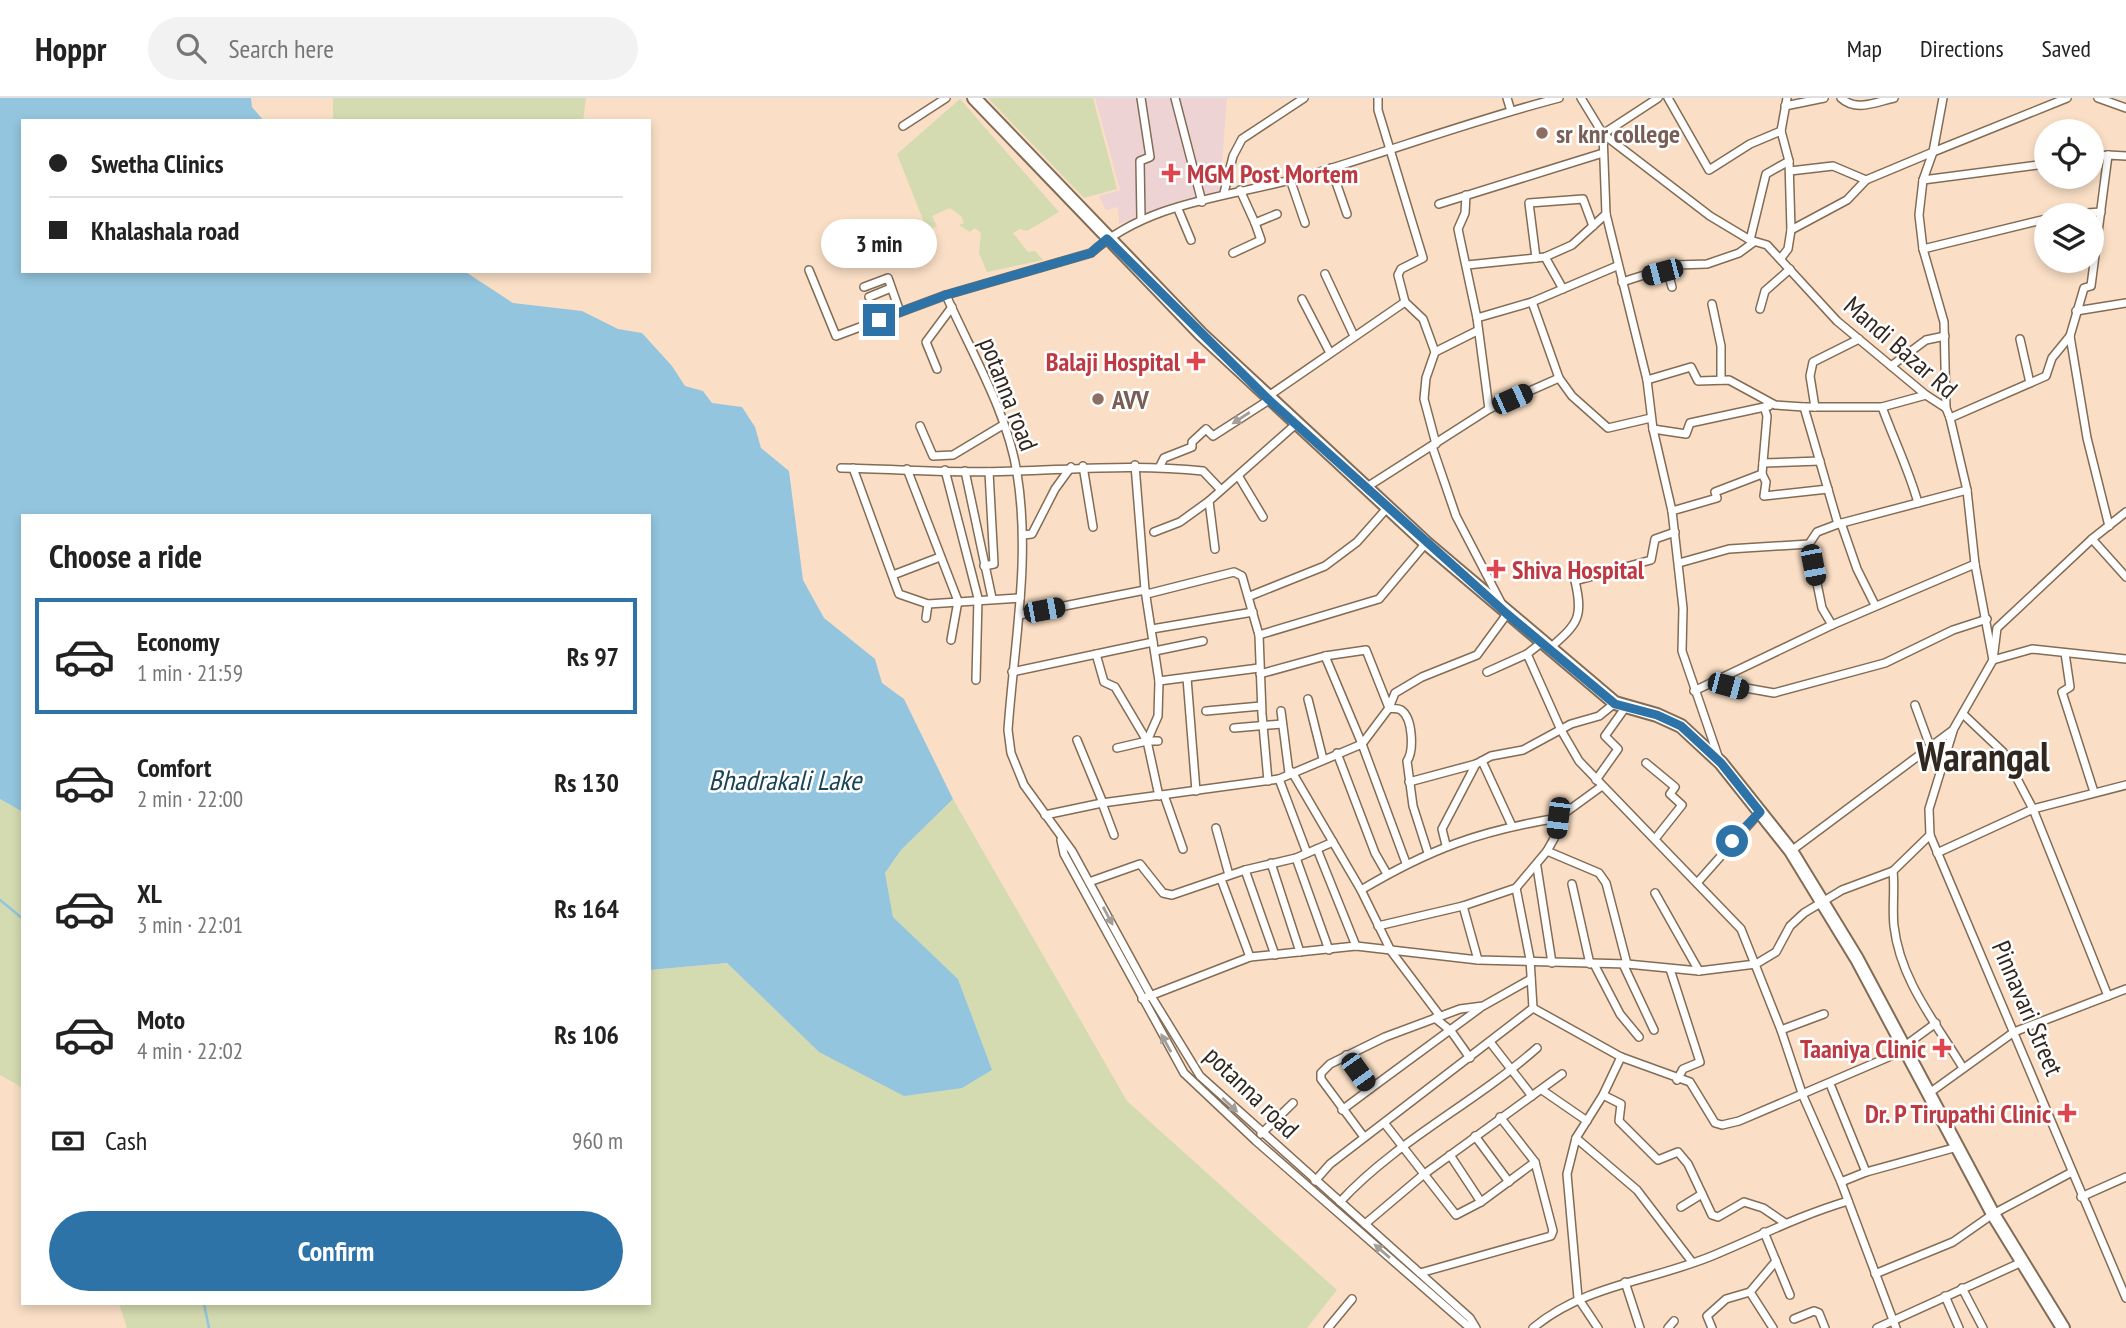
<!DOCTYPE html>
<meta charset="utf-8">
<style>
:root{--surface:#fff;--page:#f2f2f2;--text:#222;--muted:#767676;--line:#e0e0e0;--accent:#2e73a8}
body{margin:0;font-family:"PT Sans Narrow",sans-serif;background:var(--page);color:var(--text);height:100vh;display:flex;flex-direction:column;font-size:26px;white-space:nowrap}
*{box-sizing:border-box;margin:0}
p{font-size:23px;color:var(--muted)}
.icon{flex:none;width:38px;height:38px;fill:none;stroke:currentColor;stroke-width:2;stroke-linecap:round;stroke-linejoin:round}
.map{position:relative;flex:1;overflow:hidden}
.side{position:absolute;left:21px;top:416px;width:630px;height:791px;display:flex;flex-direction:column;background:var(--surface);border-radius:0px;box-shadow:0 4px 10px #0003}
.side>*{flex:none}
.guide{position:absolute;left:21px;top:21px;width:630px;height:154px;border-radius:0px;box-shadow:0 4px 10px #0003;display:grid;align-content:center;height:154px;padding:0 28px;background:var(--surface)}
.tools{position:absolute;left:2034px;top:21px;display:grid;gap:14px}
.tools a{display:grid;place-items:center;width:70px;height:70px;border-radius:50%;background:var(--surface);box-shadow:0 4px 10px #0003;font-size:35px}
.end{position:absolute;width:32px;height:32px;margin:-16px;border:9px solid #2e73a8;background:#fff;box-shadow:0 0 0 4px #fff}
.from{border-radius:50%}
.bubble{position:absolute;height:49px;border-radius:24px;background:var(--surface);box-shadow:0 4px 10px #0003;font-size:23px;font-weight:600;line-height:49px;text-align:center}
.car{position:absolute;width:21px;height:42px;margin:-21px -10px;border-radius:9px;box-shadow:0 0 5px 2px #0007;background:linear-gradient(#222 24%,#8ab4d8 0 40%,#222 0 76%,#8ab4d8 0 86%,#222 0)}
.guide b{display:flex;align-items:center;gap:24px;height:66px;font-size:26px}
.guide b+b{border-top:2px solid var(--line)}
.guide i{width:18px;height:18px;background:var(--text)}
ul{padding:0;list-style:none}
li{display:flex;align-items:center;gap:21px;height:116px;margin:0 14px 10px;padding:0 14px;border:4px solid transparent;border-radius:0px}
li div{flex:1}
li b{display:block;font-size:26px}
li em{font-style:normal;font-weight:600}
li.current{border-color:var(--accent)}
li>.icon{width:63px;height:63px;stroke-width:1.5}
h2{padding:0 28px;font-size:32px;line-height:84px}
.pay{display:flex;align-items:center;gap:18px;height:77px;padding:0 28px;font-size:26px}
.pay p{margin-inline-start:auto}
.button{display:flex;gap:14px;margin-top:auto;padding:14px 28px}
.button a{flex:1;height:80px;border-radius:42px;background:var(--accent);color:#fff;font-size:28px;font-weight:600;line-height:80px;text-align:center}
header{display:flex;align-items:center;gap:42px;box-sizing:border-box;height:98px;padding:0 35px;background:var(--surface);border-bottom:2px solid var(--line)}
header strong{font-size:33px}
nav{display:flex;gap:38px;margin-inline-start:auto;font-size:24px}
.search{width:490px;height:63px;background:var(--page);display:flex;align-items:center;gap:18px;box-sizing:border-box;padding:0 24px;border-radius:38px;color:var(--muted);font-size:26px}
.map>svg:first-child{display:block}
.medical{fill:#eed3d5}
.green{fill:#d4dbb0}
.water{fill:#93c5df}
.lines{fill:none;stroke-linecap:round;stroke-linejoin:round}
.stream{stroke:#93c5df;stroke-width:2.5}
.street-casing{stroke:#836c55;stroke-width:10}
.highway-casing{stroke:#836c55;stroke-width:16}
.street{stroke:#fff;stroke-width:7}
.highway{stroke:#fff;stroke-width:12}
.oneway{fill:#a29e9a}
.route{stroke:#2e73a8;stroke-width:9}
.education-dot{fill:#8d6e63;stroke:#fff;stroke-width:2.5}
.health-dot{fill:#e0444e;stroke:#fff;stroke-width:2.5}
.labels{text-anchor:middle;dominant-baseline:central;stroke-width:5;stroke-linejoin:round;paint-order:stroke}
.education-label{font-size:26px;font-weight:bold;fill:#785e54;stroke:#fff;text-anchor:start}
.health-label{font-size:26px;font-weight:bold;fill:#be3a42;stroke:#fff;text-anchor:end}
.street-label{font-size:26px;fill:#31271e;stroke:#fff}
.water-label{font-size:28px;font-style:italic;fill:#1a4457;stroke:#fff}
.town-label{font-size:40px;font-weight:bold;fill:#31271e;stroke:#fff}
</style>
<header>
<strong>Hoppr</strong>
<div class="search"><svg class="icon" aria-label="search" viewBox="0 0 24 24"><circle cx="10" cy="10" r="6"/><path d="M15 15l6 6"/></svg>Search here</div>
<nav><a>Map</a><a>Directions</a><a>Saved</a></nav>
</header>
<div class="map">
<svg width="2126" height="1230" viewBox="0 0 2126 1230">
<rect width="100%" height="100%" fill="#fadfc6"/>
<!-- medical -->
<polygon class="medical" points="1095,0 1227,0 1220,92 1119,126 1118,109 1106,112 1099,98 1120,92"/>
<!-- green -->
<g class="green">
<polygon points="333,0 586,0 583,23 333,23"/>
<polygon points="988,0 1093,0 1117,91 1084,100"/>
<polygon points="960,1 1059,114 1027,133 1020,131 1013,135 1028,154 1035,153 1043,162 987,174 979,155 981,135 975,130 970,134 959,127 964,125 961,118 950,110 932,118 937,128 927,132 897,56"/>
<polygon points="0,701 23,714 23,990 0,977"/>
<polygon points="953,701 1127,1003 1337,1192 1307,1230 127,1230 119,1206 649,1206 649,872 727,865 819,954 991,972 958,881 893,819 885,775 901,752"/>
</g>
<!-- water -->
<polygon class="water" points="0,0 251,0 252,9 264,23 23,23 23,173 464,173 513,205 582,213 618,231 642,235 672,268 685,288 703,293 712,305 742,309 755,329 761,350 789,373 803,482 824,520 875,561 882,585 904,601 953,701 901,752 885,775 893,819 958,881 992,972 962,990 904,998 819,954 727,865 649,872 649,418 23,418 23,714 0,701"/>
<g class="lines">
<!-- stream -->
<g class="stream">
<polyline points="0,802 23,821"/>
<polyline points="204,1206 209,1230"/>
</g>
<!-- street casing -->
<g class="street-casing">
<g id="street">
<polyline points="1141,0 1150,59 1140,63 1141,120"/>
<polyline points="1175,0 1202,104"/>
<polyline points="1378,0 1378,12 1423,160 1401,171 1398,177 1405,204 1423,221 1435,254 1426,280 1424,301 1436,346"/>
<polyline points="1507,0 1511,13"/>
<polyline points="1581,0 1603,36 1606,116 1647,282 1653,331 1672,413 1683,510 1682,553 1719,661"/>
<polyline points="1668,0 1709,72 1750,46 1781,33"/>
<path d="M 1841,0 C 1856,14 1876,4 1894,0"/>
<polyline points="1943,0 1933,54 2067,0"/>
<polyline points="2098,0 2126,10"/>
<polyline points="1785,8 1824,0"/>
<polyline points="903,28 946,0"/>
<polyline points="1603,36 1710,118 1750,142 1767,147 1837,223 1926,297 1946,310 1950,320 1967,392 1975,466 1993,562 1953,632 1791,753"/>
<polyline points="1603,36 1658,0"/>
<polyline points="2091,60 2108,57"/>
<polyline points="1331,70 1347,116"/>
<polyline points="1790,73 1833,68 1866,82"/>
<polyline points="1290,81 1305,125"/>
<polyline points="1923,82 1933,54"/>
<polyline points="1240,92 1255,125 1277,116"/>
<polyline points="1224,95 1233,58 1242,41 1304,0"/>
<polyline points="1466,97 1465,115 1458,131 1477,220"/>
<polyline points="1439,106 1603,55"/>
<polyline points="1178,111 1191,142"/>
<polyline points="2059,117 2101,114"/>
<polyline points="1791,132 1847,102 1866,82 1933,54"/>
<polyline points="1750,142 1766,76 1789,63"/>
<polyline points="1923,151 2046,121"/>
<polyline points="1233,155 1261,142 1255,125"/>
<polyline points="1545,159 1563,191"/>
<polyline points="1536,160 1529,105 1583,101 1593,128"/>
<polyline points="1781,160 1788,151 1791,132 1789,63 1781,33 1787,0"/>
<polyline points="1467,167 1545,159 1572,147 1606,116"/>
<polyline points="1667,171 1672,189"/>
<polyline points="809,172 836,238 946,197"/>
<polyline points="1325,176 1354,238"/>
<polyline points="1622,184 1676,167 1707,166 1739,155 1754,144"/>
<polyline points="864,189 888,180 900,214"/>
<polyline points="869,199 891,190"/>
<polyline points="1302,201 1330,255"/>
<polyline points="1532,204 1559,280 1572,298 1608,330 1651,320"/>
<polyline points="1712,206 1721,248 1721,282"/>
<polyline points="1760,211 1765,193 1790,171"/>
<polyline points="2076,213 2126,205"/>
<polyline points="2020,241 2030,285"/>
<polyline points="1435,254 1477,233"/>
<polyline points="1891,268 1926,242 1945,238"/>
<polyline points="937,271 926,244 952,209"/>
<polyline points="1647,282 1691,269 1698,283 1729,282 1775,307 1804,309 1882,309 1926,297"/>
<polyline points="1267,299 1405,204"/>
<polyline points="1804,309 1838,426"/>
<polyline points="1815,309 1810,278 1813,264 1859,241"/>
<path d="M 1882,309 C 1894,342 1909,372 1918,405"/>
<polyline points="1946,310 1944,224 1923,151 1919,117 1923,82 2046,66"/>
<polyline points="1489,311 1477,220 1532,204 1617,168"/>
<polyline points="1950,320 2046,278 2052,260 2070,238"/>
<polyline points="920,328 933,358 953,357 1003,327"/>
<polyline points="1653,331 1686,336 1690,325 1769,308"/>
<polyline points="1763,365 1820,363"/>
<polyline points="1135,367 1145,492 1159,583 1158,618 1147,643 1159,698"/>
<polyline points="1083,368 1093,429"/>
<polyline points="1160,368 1164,360 1192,349 1192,344 1206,331 1213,338 1269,302"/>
<path d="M 841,370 C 900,371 959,376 1017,373 C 1080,371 1140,366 1203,373 L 1220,391"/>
<polyline points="853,370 899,496 928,506 1020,500"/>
<polyline points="907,371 958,503 951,542"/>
<polyline points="945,372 978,500 976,582"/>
<polyline points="965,373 992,500"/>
<polyline points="1762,376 1766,384 1764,398 1828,391"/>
<polyline points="1239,379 1263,419"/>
<polyline points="1367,389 1489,311 1559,280"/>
<polyline points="1672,413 1717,400 1715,394 1762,376 1767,318 1764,309"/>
<polyline points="2126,414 2092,441 1997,530 1993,562 2032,551 2126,561"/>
<polyline points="1841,425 1857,471 1875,507"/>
<polyline points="2109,428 2087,340 2070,238 2084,190 2091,188 2108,57 2126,58"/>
<polyline points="1154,434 1180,424 1209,403"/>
<polyline points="1023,437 1032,436 1055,391 1071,369"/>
<polyline points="2092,441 2126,479"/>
<polyline points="1809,446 1822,510 1832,527"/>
<polyline points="1215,451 1209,403 1296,326"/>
<polyline points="1679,465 1729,451 1809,446 1817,434 1838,426 1967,392"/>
<polyline points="984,468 994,466 989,374"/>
<polyline points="893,477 940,459"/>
<polyline points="1147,496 1234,474 1242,478 1259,537 1262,616 1268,683"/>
<polyline points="1250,498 1325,468 1357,444 1388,409"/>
<polyline points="1019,517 1145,492"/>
<polyline points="926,520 928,506"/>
<polyline points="1152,531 1253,514"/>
<polyline points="1259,537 1379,501 1426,445"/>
<path d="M 1549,551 C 1577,526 1584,521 1575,483 L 1651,462 L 1655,441 L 1675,434"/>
<polyline points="1155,553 1203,543"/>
<polyline points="2065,555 2070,589 2062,594 2094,694"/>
<polyline points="1096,556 1104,584 1115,589 1147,643 1158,643"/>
<polyline points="1527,556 1561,632 1579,663 1741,831 1781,932 1803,998 1841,1084 1896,1230"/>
<polyline points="1325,558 1362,646 1406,765"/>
<polyline points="1012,574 1153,544"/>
<polyline points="1487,574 1527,556 1541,545"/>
<path d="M 1260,576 L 1325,558 L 1366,552 L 1389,610 C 1393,611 1397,610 1401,612 C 1413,620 1414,653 1407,663 L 1413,708 L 1428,755"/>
<polyline points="1187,580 1196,693"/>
<polyline points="1159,583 1259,570"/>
<polyline points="1712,584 1774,595 1885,565 1953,532 1987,521"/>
<polyline points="1694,593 1832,527 1975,466"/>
<polyline points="1308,601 1323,661"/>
<polyline points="1915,607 1930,648"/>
<polyline points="1206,613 1261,608"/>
<polyline points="1281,613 1289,675"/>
<polyline points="1964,617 2003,654 2033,711 2108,898"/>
<polyline points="1234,630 1282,626"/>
<polyline points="1953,633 1929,711 1930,737 2126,1200"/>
<polyline points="1077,642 1103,705"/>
<polyline points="1117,650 1147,643"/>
<polyline points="1337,655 1375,755 1387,776"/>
<polyline points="1482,663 1512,728"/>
<polyline points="1646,665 1675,689 1670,696 1682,707 1655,741"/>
<polyline points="1292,674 1361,792 1391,853 1440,918"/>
<polyline points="1596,682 1618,651 1605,638 1625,610"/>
<polyline points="1409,684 1476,666"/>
<polyline points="1164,697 1183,751"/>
<polyline points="1102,705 1114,737"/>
<polyline points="1045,717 1102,705 1279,681"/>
<polyline points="1558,720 1602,688"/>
<polyline points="1216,730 1229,777"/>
<path d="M 1930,737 L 1893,773 C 1895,791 1892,810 1894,828 C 1900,882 1936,925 1963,970"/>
<polyline points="1061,742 1064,756 1184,975 1256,1043 1470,1230"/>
<polyline points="1446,747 1442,731 1476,666 1491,658 1523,652 1571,626 1599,618 1615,605"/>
<polyline points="1317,751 1356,848"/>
<polyline points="1307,755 1279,681 1362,646 1389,610 1395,595 1422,579 1477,557 1507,516 1456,418 1432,348"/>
<polyline points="1937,755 2033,711 2126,687"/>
<polyline points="1296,760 1329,852"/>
<polyline points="1271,765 1300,854"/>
<polyline points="1537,769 1552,865"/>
<polyline points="1245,772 1275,857"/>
<polyline points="1221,781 1250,859"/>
<polyline points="1089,784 1140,766 1163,795 1172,797 1245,772 1296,760 1333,744"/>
<polyline points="1697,785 1760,714"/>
<polyline points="1572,786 1590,866"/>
<polyline points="1516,790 1530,861 1533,910 1621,959 1690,984 1715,1025 1722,1027 1739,1023 1891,958 1936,925"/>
<path d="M 1361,792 C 1430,751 1479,733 1558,720 L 1556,737 L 1547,753 L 1599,775 L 1606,785 L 1627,866"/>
<polyline points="1655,795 1699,873"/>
<polyline points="1378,828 1463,808"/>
<polyline points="1478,862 1463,808 1516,790 1547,753"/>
<polyline points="1594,866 1620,916 1639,939"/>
<polyline points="1623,866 1654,932"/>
<polyline points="1670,871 1700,964 1683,971 1677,982"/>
<polyline points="1142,901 1250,859 1356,848 1478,862 1627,866 1699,873 1756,866 1776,854 1790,828 1804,815 1842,792 1893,773"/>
<polyline points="1435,920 1451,933 1470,960"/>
<polyline points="1781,932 1824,916"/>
<polyline points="1490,944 1532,998"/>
<polyline points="1346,957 1370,991 1480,910"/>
<polyline points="1830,986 1866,1074"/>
<polyline points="1542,992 1587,1023"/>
<polyline points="1928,996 2014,934 2126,891"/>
<polyline points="1603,997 1621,1006 1619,1023 1658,1062 1678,1054 1688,1066 1712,1117 1718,1119 1744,1104 1763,1110 1785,1125"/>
<polyline points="1342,1012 1370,991"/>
<polyline points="1385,1026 1456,1117 1481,1104 1535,1064"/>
<polyline points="1261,1036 1293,1005"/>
<polyline points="1475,1038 1509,1084"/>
<polyline points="1364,1039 1321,981 1321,975 1330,966 1385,939 1460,911 1483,908 1531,881"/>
<polyline points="1576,1040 1637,1092 1692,1164"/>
<polyline points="1450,1057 1481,1104"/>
<polyline points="1315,1083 1330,1066 1533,910"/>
<polyline points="1841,1084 1866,1074 1957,1049"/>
<polyline points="2081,1099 2126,1079"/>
<path d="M 1340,1104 C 1396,1043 1475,1005 1537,950"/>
<polyline points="1681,1109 1702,1096"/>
<polyline points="1365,1126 1423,1077 1562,976"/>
<polyline points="1764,1134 1790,1197"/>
<polyline points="1420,1175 1551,1138 1553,1133 1535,1064 1500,1019"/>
<polyline points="1875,1176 1953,1144 1993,1116 2072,1074"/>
<polyline points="1625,1184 1640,1230"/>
<polyline points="1962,1190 1983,1230"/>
<polyline points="1945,1198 1959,1230"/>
<polyline points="1794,1221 1814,1213 1819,1215 1825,1230"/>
<polyline points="1328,1230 1352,1201"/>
<path d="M 1476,1230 L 1470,1220 L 1200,978 L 1151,898 L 1072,753 L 1024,687 L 1011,655 L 1008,632 C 1014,546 1031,461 1017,375 C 1007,313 971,254 946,197 L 1091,155 C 1151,101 1235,99 1309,77 C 1393,52 1474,22 1559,0"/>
<path d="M 1533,1230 C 1587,1185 1656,1183 1719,1155 C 1764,1136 1801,1117 1848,1103"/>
<polyline points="1598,1230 1578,1200 1567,1076 1576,1040 1603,997 1621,959"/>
<polyline points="1668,1230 1674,1223"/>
<polyline points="1712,1230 1707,1218 1726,1201 1750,1194"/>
<polyline points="1773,1230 1750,1194 1776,1163"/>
<polyline points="1877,1230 2022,1164"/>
</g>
</g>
<!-- highway casing -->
<g class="highway-casing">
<polyline id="highway" points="974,0 1201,236 1426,445 1615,605 1657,617 1681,628 1721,665 1791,753 1857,861 1993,1116 2063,1230"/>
</g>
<!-- street -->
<use href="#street" class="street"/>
<!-- highway -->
<use href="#highway" class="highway"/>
</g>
<!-- one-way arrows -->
<defs><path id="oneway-solid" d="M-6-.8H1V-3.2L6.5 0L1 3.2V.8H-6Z" transform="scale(1.75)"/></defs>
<g class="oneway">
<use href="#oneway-solid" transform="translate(1241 320) rotate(147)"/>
<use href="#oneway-solid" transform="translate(1108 818) rotate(62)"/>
<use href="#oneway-solid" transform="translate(1166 945) rotate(-119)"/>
<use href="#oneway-solid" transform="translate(1230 1007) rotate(43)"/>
<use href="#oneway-solid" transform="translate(1382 1153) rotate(-139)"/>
</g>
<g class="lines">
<!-- route -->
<polyline class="route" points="879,222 946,197 1091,155 1107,141 1269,302 1507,516 1615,606 1657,617 1681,628 1721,665 1760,714 1732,743"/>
</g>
<!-- markers -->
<g class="education-dot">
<circle cx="1542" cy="35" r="7"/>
<circle cx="1098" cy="301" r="7"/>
</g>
<g class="health-dot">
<path d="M1167.5 64.5h7v7h7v7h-7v7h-7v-7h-7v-7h7z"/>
<path d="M1192.5 252.5h7v7h7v7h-7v7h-7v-7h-7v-7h7z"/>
<path d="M1492.5 460.5h7v7h7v7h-7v7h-7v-7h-7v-7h7z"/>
<path d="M1938.5 939.5h7v7h7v7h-7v7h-7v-7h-7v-7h7z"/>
<path d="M2063.5 1004.5h7v7h7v7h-7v7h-7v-7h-7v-7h7z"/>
</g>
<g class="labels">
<!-- education labels -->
<g class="education-label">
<text x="1556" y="35">sr knr college</text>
<text x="1112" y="301">AVV</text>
</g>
<!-- health labels -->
<g class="health-label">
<text x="1187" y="75" text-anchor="start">MGM Post Mortem</text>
<text x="1180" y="263">Balaji Hospital</text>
<text x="1512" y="471" text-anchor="start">Shiva Hospital</text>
<text x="1926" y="950">Taaniya Clinic</text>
<text x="2051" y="1015">Dr. P Tirupathi Clinic</text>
</g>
<!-- street labels -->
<g class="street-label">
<text transform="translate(1901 249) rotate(41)">Mandi Bazar Rd</text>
<text transform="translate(1009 296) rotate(69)">potanna road</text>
<text transform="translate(2028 910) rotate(67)">Pinnavari Street</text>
<text transform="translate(1252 994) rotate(44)">potanna road</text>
</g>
<!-- water labels -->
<g class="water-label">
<text x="785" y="681">Bhadrakali Lake</text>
</g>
<!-- town labels -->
<g class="town-label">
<text x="1983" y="658">Warangal</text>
</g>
</g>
</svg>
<div class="tools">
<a><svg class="icon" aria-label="locate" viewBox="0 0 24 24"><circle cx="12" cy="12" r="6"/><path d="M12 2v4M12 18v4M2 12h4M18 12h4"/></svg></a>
<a><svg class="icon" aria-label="layers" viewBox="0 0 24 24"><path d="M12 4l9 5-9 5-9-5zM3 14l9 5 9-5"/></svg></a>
</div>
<i class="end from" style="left:1732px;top:743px"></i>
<i class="end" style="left:879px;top:222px"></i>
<div class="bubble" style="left:821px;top:121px;width:116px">3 min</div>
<i class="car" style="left:1662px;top:174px;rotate:255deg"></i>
<i class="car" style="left:1512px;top:301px;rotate:66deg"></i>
<i class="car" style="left:1813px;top:467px;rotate:169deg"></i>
<i class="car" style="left:1044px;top:512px;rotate:79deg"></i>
<i class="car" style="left:1728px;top:588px;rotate:105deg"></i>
<i class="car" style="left:1558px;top:720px;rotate:187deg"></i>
<i class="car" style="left:1358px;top:974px;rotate:144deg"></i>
<div class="guide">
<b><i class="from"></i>Swetha Clinics</b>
<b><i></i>Khalashala road</b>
</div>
<section class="side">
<h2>Choose a ride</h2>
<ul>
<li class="current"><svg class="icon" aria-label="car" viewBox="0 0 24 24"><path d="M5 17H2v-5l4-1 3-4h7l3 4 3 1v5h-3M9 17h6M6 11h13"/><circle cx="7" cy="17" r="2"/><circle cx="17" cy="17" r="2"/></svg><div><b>Economy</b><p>1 min · 21:59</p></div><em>Rs 97</em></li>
<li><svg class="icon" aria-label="car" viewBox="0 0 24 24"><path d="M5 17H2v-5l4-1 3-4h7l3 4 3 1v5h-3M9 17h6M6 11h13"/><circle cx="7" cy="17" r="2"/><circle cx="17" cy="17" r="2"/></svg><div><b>Comfort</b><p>2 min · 22:00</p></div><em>Rs 130</em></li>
<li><svg class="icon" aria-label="car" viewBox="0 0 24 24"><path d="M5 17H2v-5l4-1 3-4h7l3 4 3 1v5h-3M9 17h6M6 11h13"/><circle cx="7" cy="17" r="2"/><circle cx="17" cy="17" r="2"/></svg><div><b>XL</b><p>3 min · 22:01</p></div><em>Rs 164</em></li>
<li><svg class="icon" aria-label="car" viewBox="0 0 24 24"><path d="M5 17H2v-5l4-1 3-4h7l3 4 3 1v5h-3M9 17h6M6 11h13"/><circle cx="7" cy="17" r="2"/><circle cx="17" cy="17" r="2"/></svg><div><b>Moto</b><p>4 min · 22:02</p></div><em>Rs 106</em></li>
</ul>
<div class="pay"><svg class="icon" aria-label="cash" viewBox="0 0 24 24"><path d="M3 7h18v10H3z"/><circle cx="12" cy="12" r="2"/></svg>Cash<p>960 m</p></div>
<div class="button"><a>Confirm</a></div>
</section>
</div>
